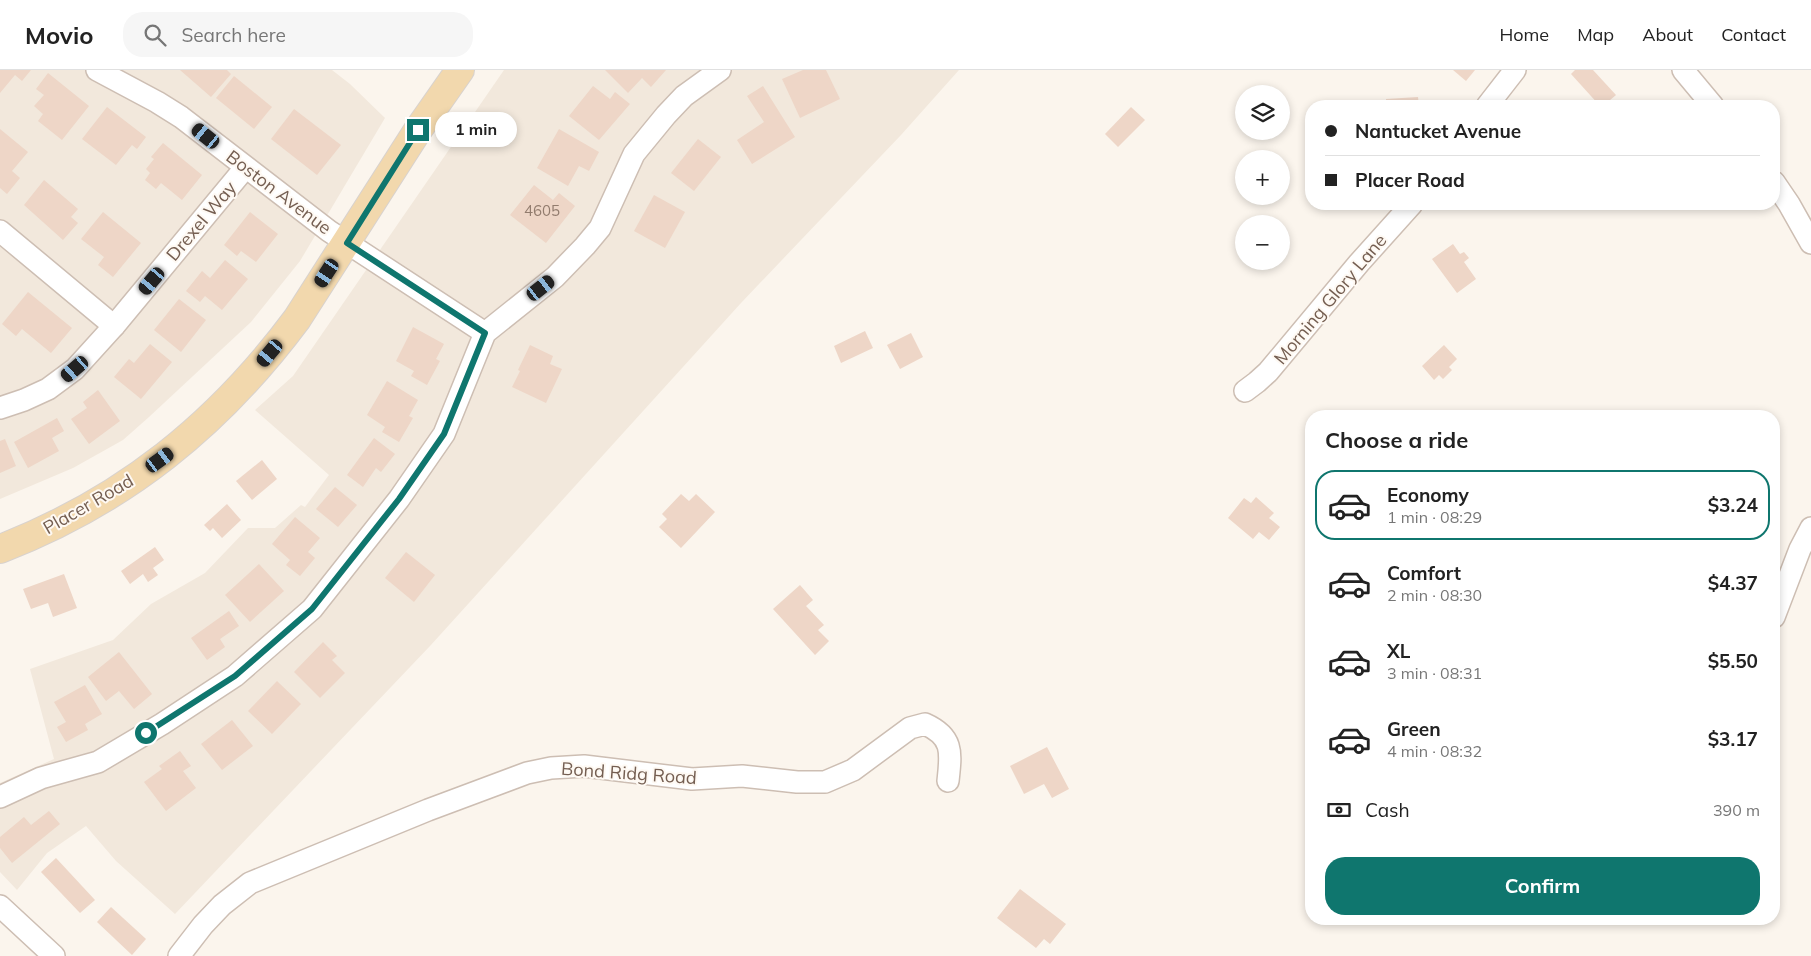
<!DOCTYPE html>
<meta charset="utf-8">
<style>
:root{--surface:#fff;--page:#f6f6f6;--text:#222;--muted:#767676;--line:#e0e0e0;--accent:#0f766e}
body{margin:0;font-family:Mulish,sans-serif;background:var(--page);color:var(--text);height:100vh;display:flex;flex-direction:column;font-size:19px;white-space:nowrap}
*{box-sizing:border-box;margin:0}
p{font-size:16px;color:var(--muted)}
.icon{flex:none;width:28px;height:28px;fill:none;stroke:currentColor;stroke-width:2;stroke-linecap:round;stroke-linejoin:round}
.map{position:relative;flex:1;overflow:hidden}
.panel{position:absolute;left:1305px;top:340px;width:475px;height:515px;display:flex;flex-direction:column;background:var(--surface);border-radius:20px;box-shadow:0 2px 8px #0003}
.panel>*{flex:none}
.banner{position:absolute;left:1305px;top:30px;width:475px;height:110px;border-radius:20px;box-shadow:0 2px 8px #0003;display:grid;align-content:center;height:110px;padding:0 20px;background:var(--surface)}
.controls{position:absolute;left:1235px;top:15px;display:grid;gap:10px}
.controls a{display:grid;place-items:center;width:55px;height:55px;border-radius:50%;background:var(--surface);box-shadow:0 2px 8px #0003;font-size:25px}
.end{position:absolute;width:22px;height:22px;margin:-11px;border:6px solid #0f766e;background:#fff;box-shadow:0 0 0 2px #fff}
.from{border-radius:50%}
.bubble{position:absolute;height:35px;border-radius:18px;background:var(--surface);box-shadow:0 2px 8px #0003;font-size:16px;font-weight:700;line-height:35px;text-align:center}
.car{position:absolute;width:15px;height:30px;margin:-15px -8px;border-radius:6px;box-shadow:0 0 4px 1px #0007;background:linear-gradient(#222 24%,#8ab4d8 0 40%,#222 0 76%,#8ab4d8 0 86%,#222 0)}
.banner b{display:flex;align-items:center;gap:18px;height:48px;font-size:19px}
.banner b+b{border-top:1px solid var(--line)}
.banner i{width:12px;height:12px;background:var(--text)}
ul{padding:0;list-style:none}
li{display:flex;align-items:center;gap:15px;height:70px;margin:0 10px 8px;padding:0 10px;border:2px solid transparent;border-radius:20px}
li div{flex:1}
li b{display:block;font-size:19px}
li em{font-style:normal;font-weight:700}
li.active{border-color:var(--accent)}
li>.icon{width:45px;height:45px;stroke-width:1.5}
h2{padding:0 20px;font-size:22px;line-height:60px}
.pay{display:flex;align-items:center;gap:12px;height:55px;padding:0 20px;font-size:19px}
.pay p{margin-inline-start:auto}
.cta{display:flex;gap:10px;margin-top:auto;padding:10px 20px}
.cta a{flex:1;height:58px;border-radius:20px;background:var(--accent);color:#fff;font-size:20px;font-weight:700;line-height:58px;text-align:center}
header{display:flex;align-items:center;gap:30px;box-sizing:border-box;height:70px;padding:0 25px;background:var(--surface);border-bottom:1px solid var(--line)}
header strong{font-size:24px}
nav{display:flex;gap:28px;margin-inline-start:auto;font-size:18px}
.search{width:350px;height:45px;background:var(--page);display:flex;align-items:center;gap:12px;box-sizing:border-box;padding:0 18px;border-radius:20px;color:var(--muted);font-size:19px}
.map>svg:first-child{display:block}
.residential{fill:#f2e8dc}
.building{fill:#eed6c7}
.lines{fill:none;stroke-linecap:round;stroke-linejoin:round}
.minor-casing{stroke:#cdbeb3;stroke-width:24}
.major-casing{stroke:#d8d2ce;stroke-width:30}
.minor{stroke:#fff;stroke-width:21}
.major{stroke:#f2d8ad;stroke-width:28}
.route{stroke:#0f766e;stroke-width:6}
.labels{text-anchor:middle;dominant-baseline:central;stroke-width:4;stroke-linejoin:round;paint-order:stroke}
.number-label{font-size:15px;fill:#927c6e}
.street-label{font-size:18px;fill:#745e51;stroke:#fef9f3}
</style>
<header>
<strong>Movio</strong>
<div class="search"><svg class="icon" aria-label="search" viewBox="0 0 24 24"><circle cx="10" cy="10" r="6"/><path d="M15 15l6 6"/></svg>Search here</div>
<nav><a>Home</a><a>Map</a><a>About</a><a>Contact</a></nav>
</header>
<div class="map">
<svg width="1811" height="886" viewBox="0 0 1811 886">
<rect width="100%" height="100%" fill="#fbf5ed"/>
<!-- residential -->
<g class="residential">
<polygon points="0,0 332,0 350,14 385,48 300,191 251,252 149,347 123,370 73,398 0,429"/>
<polygon points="504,0 959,0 901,65 741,233 430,576 175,844 116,791 86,756 47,783 17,820 0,802 0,713 54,689 30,599 113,570 151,534 205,503 248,458 275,458 301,435 305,437 329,405 255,340 293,306"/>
</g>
<!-- building -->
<g class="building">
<polygon points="0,0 31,0 22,11 15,5 0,23"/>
<polygon points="180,0 227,0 231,4 211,27"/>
<polygon points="605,0 666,0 651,17 642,8 628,23"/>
<polygon points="803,0 826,0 840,29 800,48 782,9"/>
<polygon points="1453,0 1475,0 1466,11"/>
<polygon points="1575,0 1593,0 1616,25 1603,36 1600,36 1571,4"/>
<polygon points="48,3 89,36 62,70 38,51 43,44 34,36 44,25 36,19"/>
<polygon points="234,6 272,37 254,59 216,28"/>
<polygon points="593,16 610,29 615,22 630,34 599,70 569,46"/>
<polygon points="763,16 795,67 752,94 737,70 764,52 747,26"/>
<polygon points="1418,27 1419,36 1386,36 1386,29"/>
<polygon points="107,37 146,67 137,79 132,75 116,95 82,69"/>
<polygon points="1131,37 1145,50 1118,77 1105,64"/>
<polygon points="294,39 341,75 317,105 271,69"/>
<polygon points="0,59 28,82 12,101 20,108 7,124 0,118"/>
<polygon points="559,59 599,82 589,101 579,96 568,116 537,98"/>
<polygon points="698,69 721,87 694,121 671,103"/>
<polygon points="163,73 202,105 182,130 161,113 156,119 145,110 150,103 146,99 154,89 151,87"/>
<polygon points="44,110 78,139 71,147 78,153 63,170 24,135"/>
<polygon points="534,115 553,130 559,123 575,136 546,173 510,145"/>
<polygon points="654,125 685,142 665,178 634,161"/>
<polygon points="1475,134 1515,134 1515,135 1475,138"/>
<polygon points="103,142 141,173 113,207 98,195 104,187 81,169"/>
<polygon points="250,142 278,164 256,192 241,181 237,186 224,175"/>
<polygon points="1453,174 1460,184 1464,182 1469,188 1464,192 1476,209 1457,223 1432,189"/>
<polygon points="225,190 248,209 222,240 205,226 200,232 186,221 202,201 210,208"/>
<polygon points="28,222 72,258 51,283 22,259 16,266 2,254"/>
<polygon points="179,229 206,250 181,282 154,260"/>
<polygon points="413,257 444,274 436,289 440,291 427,315 411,306 414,301 396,291"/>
<polygon points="865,261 873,278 841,293 834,276"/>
<polygon points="911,263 923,287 900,299 887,275"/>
<polygon points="150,274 172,292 141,329 114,307 129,289 134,293"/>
<polygon points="530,275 553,286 550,294 562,299 546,333 512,317 520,301 518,300"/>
<polygon points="1444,275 1457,289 1449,297 1452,300 1443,309 1439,305 1434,310 1422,296"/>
<polygon points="387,311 418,330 409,346 413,348 399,372 382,362 385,357 367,345"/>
<polygon points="98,320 120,351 89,374 71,349 87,338 83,332"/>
<polygon points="57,348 64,361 52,368 59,381 28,398 14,372"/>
<polygon points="374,368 395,384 381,402 376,398 363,417 347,405"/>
<polygon points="5,369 16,396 0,403 0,371"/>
<polygon points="262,390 277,409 252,430 236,411"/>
<polygon points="335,417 357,435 338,457 316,439"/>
<polygon points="681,424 689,431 696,424 715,442 681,478 659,457 667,449 662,444"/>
<polygon points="1256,427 1274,443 1269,448 1280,457 1269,470 1259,462 1253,469 1228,448 1244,428 1251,433"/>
<polygon points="227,434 241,450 222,468 213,458 210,461 204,455"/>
<polygon points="295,447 320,468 308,482 315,488 300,506 286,495 290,490 272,474"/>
<polygon points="155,477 164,490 153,498 158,505 148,512 143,504 130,514 121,501"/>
<polygon points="406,482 435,505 414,532 385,508"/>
<polygon points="259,494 284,521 250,552 225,525"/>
<polygon points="64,504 77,538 53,547 48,533 31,539 23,519"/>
<polygon points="800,515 813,530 806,536 824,555 818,560 829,571 815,585 773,539"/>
<polygon points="229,541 239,556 220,569 225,577 207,590 191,568"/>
<polygon points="323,572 337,586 332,590 345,603 320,628 294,602"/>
<polygon points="119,582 152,624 134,639 119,621 106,631 88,607"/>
<polygon points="277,611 301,634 272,664 248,641"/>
<polygon points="85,615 102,644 85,654 88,660 66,672 57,657 66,652 54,632"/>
<polygon points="232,650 253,676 222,700 201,674"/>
<polygon points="1047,677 1069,719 1052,728 1044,714 1024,724 1010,696"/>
<polygon points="180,681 191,696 183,701 196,718 166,741 144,712 162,699 159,696"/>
<polygon points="49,741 60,754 12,793 0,778 0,767 24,747 31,755"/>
<polygon points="56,788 95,830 80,843 41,802"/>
<polygon points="1020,819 1066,854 1050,874 1044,869 1036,878 997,848"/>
<polygon points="111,837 146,869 132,885 97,852"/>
</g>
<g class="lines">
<!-- minor casing -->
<g class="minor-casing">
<g id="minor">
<polyline points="97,0 157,32 181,47 329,161 485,263"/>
<polyline points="1683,0 1713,36"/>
<polyline points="1487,36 1515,0"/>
<polyline points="1774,112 1789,134 1811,173"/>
<polyline points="0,161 114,256"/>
<polyline points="1245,321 1257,312 1268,302 1359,193 1412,134"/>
<polyline points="0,338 24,330 48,319 75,299 114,256 245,98"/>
<polyline points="1774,547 1800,479 1811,458"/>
<polyline points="0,727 41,708 98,692 162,654 235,606 312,539 399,429 444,364 485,263 555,207 585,176 600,158 634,84 666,45 684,26 720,0"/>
<polyline points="0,836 54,886"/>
<path d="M 179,886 L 203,855 L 222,835 L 250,813 L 428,740 L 527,703 L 551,698 L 584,696 L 692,709 L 742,706 L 797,712 L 825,712 L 853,700 L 910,658 L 925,654 C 954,667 951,683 948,711"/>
</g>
</g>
<!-- major casing -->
<g class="major-casing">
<path id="major" d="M 0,479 C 124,431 218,355 297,249 L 418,60 L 460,0"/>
</g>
<!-- minor -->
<use href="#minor" class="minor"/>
<!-- major -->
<use href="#major" class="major"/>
</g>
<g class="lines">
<!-- route -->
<polyline class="route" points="146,663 235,606 312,539 399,429 444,364 485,263 347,173 418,60"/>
</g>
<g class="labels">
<!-- number labels -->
<g class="number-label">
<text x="542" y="140">4605</text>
</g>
<!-- street labels -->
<g class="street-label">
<text transform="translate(279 122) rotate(37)">Boston Avenue</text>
<text transform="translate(201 151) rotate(-50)">Drexel Way</text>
<text transform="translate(1330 229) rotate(-50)">Morning Glory Lane</text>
<text transform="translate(88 434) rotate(-30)">Placer Road</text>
<text transform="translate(629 703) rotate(4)">Bond Ridg Road</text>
</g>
</g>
</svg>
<div class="controls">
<a><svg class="icon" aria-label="layers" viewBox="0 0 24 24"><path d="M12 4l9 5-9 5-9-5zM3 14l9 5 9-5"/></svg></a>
<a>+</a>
<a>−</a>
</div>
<i class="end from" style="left:146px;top:663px"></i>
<i class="end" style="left:418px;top:60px"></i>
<div class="bubble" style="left:435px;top:42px;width:82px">1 min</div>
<i class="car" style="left:206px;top:66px;rotate:309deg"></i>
<i class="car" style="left:327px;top:203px;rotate:213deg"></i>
<i class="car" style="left:152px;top:211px;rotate:220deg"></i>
<i class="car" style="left:541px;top:218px;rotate:52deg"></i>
<i class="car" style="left:270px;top:283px;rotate:220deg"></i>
<i class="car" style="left:75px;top:299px;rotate:229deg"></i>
<i class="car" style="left:160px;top:390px;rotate:54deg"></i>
<div class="banner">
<b><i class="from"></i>Nantucket Avenue</b>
<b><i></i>Placer Road</b>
</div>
<section class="panel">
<h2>Choose a ride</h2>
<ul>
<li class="active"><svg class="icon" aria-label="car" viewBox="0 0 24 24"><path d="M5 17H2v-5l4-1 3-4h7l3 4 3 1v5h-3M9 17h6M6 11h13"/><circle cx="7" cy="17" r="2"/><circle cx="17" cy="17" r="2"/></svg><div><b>Economy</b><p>1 min · 08:29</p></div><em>$3.24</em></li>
<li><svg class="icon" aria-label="car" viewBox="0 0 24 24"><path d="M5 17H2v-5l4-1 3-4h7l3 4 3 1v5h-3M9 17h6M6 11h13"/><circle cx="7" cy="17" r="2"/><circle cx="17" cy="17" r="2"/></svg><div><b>Comfort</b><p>2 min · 08:30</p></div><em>$4.37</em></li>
<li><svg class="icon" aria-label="car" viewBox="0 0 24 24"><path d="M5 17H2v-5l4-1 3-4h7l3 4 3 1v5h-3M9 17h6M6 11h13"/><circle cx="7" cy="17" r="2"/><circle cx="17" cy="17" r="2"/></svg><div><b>XL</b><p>3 min · 08:31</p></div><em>$5.50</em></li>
<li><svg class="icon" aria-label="car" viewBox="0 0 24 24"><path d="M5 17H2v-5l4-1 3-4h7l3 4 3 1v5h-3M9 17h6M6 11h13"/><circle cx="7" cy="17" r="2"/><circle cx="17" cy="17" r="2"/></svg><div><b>Green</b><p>4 min · 08:32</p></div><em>$3.17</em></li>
</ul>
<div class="pay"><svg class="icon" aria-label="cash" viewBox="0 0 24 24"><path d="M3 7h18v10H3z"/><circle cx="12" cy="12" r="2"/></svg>Cash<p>390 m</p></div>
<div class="cta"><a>Confirm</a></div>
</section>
</div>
